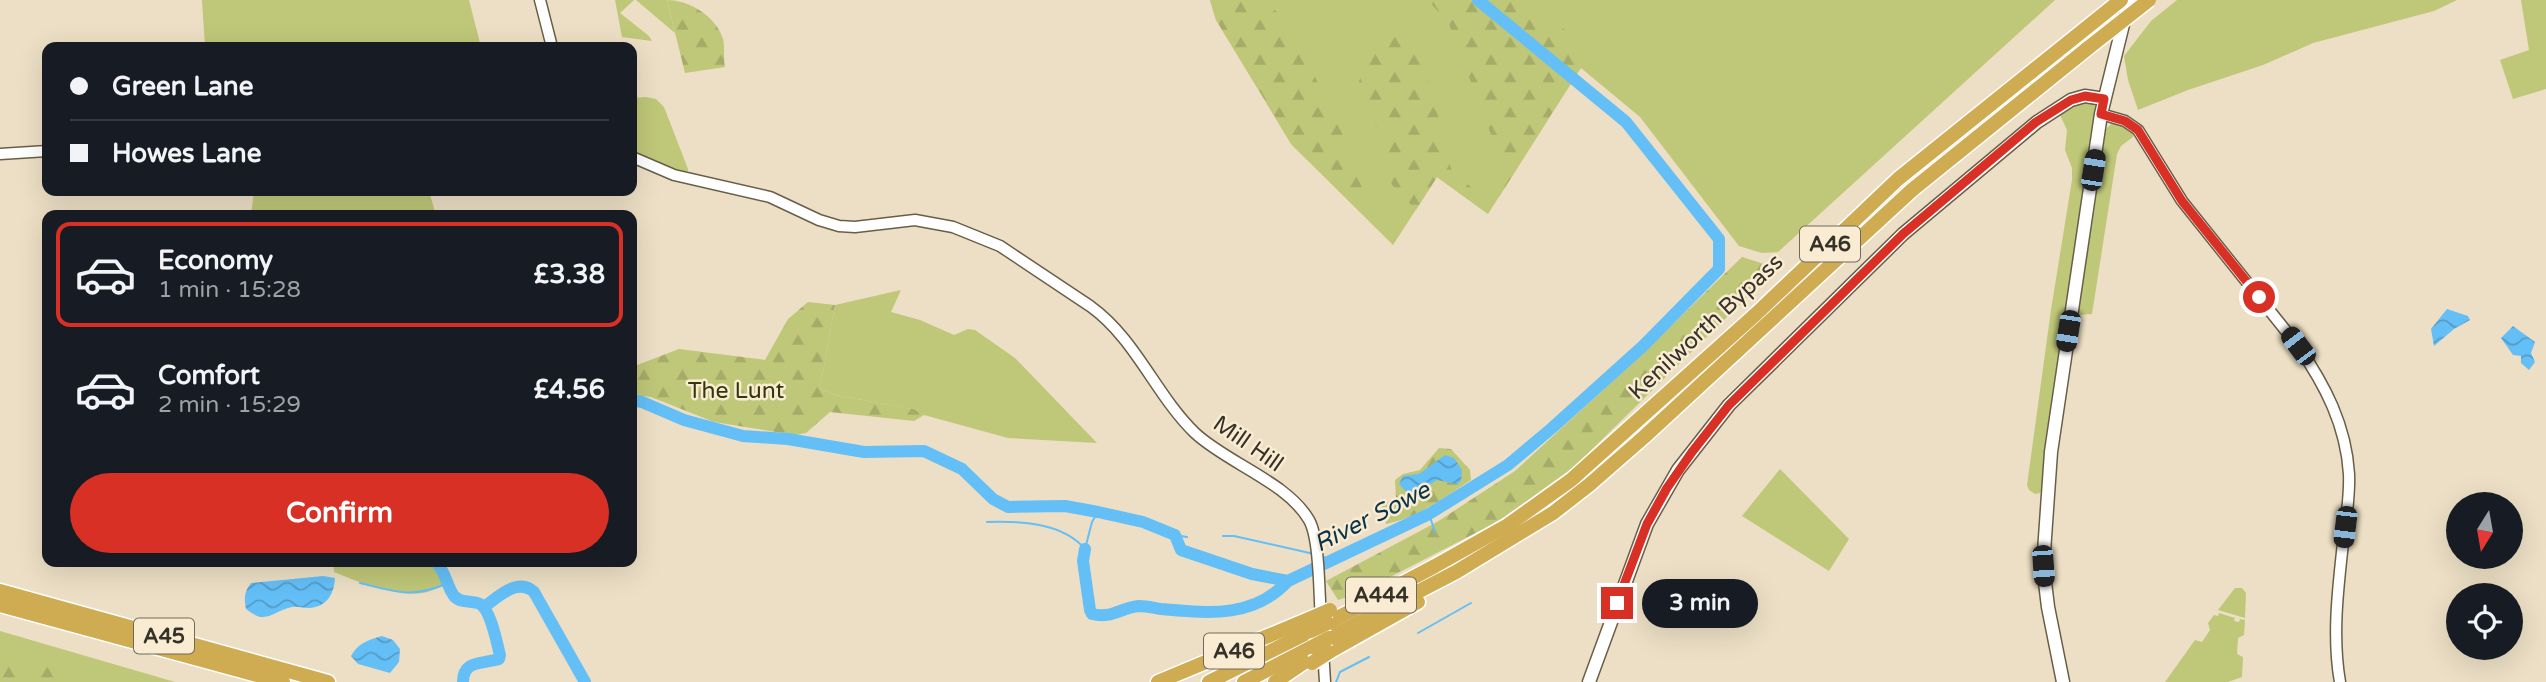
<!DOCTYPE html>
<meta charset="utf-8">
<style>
:root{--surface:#171b24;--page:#242831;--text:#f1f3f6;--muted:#9ea1a6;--line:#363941;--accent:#d93025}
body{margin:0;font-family:"Varela Round",sans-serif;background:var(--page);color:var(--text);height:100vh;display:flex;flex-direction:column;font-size:26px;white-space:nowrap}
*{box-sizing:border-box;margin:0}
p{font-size:23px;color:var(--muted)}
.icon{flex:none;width:38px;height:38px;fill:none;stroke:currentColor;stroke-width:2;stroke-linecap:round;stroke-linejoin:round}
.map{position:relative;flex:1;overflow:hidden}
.side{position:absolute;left:42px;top:210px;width:595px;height:357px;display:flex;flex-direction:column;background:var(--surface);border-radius:14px;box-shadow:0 7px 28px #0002}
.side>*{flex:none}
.top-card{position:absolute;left:42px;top:42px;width:595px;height:154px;border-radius:14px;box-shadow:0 7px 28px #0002;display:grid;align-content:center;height:154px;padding:0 28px;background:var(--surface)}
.needle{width:46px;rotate:191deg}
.tools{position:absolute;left:2446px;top:492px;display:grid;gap:14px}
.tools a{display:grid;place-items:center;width:77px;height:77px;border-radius:50%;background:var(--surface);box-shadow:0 7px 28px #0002;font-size:35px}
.end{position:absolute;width:32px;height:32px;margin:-16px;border:9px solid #d93025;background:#fff;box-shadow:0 0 0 4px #fff}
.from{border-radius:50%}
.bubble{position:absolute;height:49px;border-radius:24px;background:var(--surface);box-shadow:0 7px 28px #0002;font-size:23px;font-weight:700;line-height:49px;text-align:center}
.car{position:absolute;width:21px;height:42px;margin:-21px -10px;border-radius:9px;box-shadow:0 0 5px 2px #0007;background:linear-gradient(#222 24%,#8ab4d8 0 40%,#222 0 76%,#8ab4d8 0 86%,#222 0)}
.top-card b{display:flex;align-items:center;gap:24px;height:66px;font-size:26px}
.top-card b+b{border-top:2px solid var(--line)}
.top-card i{width:18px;height:18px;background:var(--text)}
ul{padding:12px 0 0;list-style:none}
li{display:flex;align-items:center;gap:21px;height:105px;margin:0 14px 10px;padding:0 14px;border:4px solid transparent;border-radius:14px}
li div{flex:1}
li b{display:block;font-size:26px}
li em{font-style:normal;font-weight:700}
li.selected{border-color:var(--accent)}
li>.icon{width:63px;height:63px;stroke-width:1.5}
.button{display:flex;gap:14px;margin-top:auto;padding:14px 28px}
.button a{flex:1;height:80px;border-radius:42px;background:var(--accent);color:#fff;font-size:28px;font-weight:700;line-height:80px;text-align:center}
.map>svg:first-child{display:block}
.green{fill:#bfc778}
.forest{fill:url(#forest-firs)}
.water{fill:url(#water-waves)}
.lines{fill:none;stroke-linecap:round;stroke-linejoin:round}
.stream{stroke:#64bff7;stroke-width:2}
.river{stroke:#64bff7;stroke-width:12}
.tertiary-casing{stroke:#695e47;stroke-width:13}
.secondary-casing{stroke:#695e47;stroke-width:15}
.trunk-casing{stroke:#fff;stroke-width:17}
.tertiary{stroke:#fff;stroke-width:10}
.secondary{stroke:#fff;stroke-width:12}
.trunk{stroke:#cfab52;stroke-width:14}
.trunk-bridge-casing{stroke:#fff;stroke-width:17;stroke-linecap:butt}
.trunk-bridge{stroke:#cfab52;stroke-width:14}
.route{stroke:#d93025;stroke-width:9}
.labels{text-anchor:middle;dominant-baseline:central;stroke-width:5;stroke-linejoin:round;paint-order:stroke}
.shield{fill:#f9ecd2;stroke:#716a5b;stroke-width:2}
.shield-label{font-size:21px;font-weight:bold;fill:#373228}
.street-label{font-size:23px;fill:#373228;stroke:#f9ecd2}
.park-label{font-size:23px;fill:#34370e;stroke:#f9ecd2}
.water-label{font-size:24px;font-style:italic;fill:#093349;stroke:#f9ecd2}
</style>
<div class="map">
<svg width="2546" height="682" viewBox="0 0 2546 682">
<defs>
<pattern id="forest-firs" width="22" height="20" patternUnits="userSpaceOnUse" patternTransform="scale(1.75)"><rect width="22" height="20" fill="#bfc778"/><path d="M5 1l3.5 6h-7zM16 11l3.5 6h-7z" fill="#a5ab68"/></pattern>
<pattern id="water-waves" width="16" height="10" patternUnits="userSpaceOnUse" patternTransform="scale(1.75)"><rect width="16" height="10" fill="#64bff7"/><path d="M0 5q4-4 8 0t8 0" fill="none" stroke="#539cc8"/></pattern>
</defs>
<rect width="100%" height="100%" fill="#ecdfc5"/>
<!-- green -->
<g class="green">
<polygon points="202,0 469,0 481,47 205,47"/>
<polygon points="615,0 634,0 620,13 649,36 652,41 622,37"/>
<polygon points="636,0 667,0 675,33"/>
<polygon points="1210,0 2055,0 1778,252 1762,253 1739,246 1640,117 1581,68 1488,214 1437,177 1393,245 1291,144 1216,20"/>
<polygon points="2177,0 2457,0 2434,11 2313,43 2263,65 2188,90 2138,110 2128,80 2124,56 2151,21"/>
<polygon points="2521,0 2546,0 2546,89 2513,99 2500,60 2529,50"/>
<polygon points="646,97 656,99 664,107 688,169 687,174 632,153 632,98"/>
<polygon points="2074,102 2092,102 2097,108 2043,487 2040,493 2035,494 2029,490 2027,485 2051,310 2072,180 2072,168 2065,150 2067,130 2060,115 2061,111"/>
<polygon points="2120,123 2133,132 2133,137 2121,146 2117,154 2092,314 2078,315 2106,129 2111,124"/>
<polygon points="254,191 429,191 436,215 251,215"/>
<polygon points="901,290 891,312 920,320 954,335 968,329 975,330 1015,358 1097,443 1008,438 924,415 912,409 835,395 820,388 835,305"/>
<polygon points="1780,469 1849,539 1829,571 1742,516"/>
<path d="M 333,562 L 436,562 L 443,569 L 448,583 C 441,586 434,590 427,592 C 400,599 358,582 334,572 Z"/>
<polygon points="2235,588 2242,588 2246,593 2245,618 2218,610"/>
<polygon points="2219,613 2235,618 2234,621 2239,622 2240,619 2245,620 2244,635 2238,638 2237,654 2243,657 2242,677 2228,682 2165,682 2195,640 2202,642 2210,630 2208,623 2214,615 2218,616"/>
<polygon points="0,631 175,682 0,682"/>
</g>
<!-- forest -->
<g class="forest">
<path d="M 667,0 C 689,0 716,16 723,39 C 725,47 723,57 725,67 L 685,73 Z"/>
<polygon points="1210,0 1268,0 1301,48 1347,143 1374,225 1293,146 1216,20"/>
<polygon points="1428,0 1525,0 1573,36 1581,67 1499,197 1499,156 1449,24"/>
<polygon points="1384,25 1410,42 1434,94 1444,148 1452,171 1477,192 1488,214 1437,177 1416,210 1392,185 1386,167 1382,132 1366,115 1358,84 1374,43"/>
<polygon points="1742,257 1777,268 1574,467 1497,522 1359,593 1338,600 1326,581 1437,522 1515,471 1640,356"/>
<polygon points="808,302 835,305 820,388 835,395 913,409 924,415 914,421 830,412 806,433 795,435 714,422 651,397 632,395 632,367 679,349 765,360 788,319"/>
<path d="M 1439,448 L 1451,449 L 1470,470 L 1471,480 C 1445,497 1417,518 1386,524 L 1381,508 L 1384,503 L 1396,498 L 1395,480 L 1403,474 L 1420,470 Z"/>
<polygon points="60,664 76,670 67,682 0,682 0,665 37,667"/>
</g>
<!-- water -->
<g class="water">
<polygon points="2447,309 2468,316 2470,320 2454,329 2434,346 2431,329"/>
<polygon points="2513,326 2535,342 2531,353 2535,362 2529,370 2521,363 2521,356 2513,355 2501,338"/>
<polygon points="1445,455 1454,458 1462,470 1461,481 1457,484 1437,480 1414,495 1410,496 1399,484 1403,476 1419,474"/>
<path d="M 323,576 L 335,578 C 334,594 327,607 309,608 C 304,608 298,606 292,607 C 272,611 267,626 246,609 C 244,599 244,592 251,583 Z"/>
<path d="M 382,636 L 393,640 L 400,649 L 399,662 L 390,673 L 358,664 L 351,656 C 358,643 368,640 382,636 Z"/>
</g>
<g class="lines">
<!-- stream -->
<g class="stream">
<polyline points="1429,514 1435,532"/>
<path d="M 987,522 C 1019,521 1062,522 1085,549 L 1092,522 L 1098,512"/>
<polyline points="1175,535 1187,537"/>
<polyline points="1223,536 1234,536 1314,554"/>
<polyline points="1323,557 1331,559"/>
<path d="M 360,583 C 396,592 412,599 448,583"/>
<polyline points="1418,633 1471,603"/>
<polyline points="1336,682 1340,672 1369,657"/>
</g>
<!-- river -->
<g class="river">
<polyline points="632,400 642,402 684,420 743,436 788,439 864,452 924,451 962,469 993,499 1008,507 1065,506 1098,512 1143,522 1175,535 1181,550 1252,574 1288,581 1429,514 1508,465 1552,428 1643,346 1719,269 1719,239 1626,122 1478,0"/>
<path d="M 1085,549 L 1083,561 L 1090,610 L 1092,614 C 1113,619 1122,607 1139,606 C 1147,606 1154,608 1161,609 C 1207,613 1253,619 1288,581"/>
<path d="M 436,562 C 446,572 446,585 454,596 C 461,604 472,600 480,604 C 491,610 497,644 500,655 L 499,659 C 482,664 463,660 463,682"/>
<path d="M 484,607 C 498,597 518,577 534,592 L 585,682"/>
</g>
<!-- tertiary casing -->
<g class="tertiary-casing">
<g id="tertiary">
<polyline points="540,0 552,47"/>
<path d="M 2101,114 L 2125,121 L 2138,130 L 2182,201 L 2298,346 C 2325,385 2346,425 2349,474 C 2350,497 2346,520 2343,543 C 2338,589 2332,636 2340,682"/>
<polyline points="0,154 47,151"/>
<path d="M 632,157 L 674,175 L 770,197 L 819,220 L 839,226 L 855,227 L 915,220 L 953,227 L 1000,246 L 1090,306 C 1136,339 1155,394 1195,433 C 1227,463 1287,482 1309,520 C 1320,539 1319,596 1321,620"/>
<polyline points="1323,650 1325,682"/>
</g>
</g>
<!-- secondary casing -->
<g class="secondary-casing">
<g id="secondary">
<polyline points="1589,682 1647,524 1678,470 1729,405 1903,234 2037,122 2071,100 2085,96 2104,99"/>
<polyline points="2063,682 2048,607 2043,566 2051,452 2101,114 2129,0"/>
</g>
</g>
<!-- trunk casing -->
<g class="trunk-casing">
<g id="trunk">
<polyline points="0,591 328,682"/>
<polyline points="0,605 283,682"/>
<polyline points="1328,623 1435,566 1508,525 1571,480 1756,314 1898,179 2121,0"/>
<polyline points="1329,638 1456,572 1553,513 1589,485 1644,437 1912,190 2088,48"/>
<polyline points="1329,652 1418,602"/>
<polyline points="1158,682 1309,619"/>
<polyline points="1209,682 1311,631"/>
<polyline points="1244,682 1312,647"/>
<polyline points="1275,682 1312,657"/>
</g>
</g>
<!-- tertiary -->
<use href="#tertiary" class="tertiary"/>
<!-- secondary -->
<use href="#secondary" class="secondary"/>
<!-- trunk -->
<use href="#trunk" class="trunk"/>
<!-- trunk-bridge casing -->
<g class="trunk-bridge-casing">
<g id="trunk-bridge">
<polyline points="2088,48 2149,0"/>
<polyline points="1309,619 1330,610"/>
<polyline points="1311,631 1328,623"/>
<polyline points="1312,647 1329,638"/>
<polyline points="1312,663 1329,652"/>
</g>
</g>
<!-- trunk-bridge -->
<use href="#trunk-bridge" class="trunk-bridge"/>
</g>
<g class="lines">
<!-- route -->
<polyline class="route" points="1617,603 1647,524 1667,488 1692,452 1729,405 1903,234 2036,122 2071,100 2085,96 2104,99 2101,114 2125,121 2138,130 2182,201 2259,297"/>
</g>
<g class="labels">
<!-- shield labels -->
<g class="shield">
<rect x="1800" y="226.5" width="60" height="35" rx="5"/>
<rect x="1346" y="577.5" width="70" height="35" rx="5"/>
<rect x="134" y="618.5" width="60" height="35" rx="5"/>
<rect x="1204" y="633.5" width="60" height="35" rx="5"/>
</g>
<g class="shield-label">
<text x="1830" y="244">A46</text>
<text x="1381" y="595">A444</text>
<text x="164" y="636">A45</text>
<text x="1234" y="651">A46</text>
</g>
<!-- street labels -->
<g class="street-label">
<text transform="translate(1706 327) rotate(-43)">Kenilworth Bypass</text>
<text transform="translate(1248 444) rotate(35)">Mill Hill</text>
</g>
<!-- park labels -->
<g class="park-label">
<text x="736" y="391">The Lunt</text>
</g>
<!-- water labels -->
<g class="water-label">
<text transform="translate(1372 517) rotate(-27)">River Sowe</text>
</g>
</g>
</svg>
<div class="tools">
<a><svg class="needle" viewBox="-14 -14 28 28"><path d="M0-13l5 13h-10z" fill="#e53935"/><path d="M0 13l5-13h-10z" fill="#9ea1a6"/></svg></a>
<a><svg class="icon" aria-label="locate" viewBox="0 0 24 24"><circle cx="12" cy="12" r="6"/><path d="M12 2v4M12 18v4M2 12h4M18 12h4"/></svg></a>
</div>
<i class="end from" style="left:2259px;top:297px"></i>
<i class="end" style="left:1617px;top:603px"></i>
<div class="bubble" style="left:1642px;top:579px;width:116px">3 min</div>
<i class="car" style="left:2093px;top:170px;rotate:9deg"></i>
<i class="car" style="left:2068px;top:331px;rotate:189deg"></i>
<i class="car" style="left:2298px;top:346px;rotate:323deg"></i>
<i class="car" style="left:2345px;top:527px;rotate:187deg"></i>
<i class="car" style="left:2043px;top:566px;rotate:176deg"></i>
<div class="top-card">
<b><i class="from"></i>Green Lane</b>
<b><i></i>Howes Lane</b>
</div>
<section class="side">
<ul>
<li class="selected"><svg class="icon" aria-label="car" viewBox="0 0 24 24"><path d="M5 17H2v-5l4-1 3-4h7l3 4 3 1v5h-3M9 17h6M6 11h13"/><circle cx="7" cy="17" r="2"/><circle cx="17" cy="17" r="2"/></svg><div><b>Economy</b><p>1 min · 15:28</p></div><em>£3.38</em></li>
<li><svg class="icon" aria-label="car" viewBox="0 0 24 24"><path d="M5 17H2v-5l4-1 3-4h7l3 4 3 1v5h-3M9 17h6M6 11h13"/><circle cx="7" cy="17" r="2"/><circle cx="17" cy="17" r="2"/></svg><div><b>Comfort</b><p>2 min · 15:29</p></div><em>£4.56</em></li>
</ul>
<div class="button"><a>Confirm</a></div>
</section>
</div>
